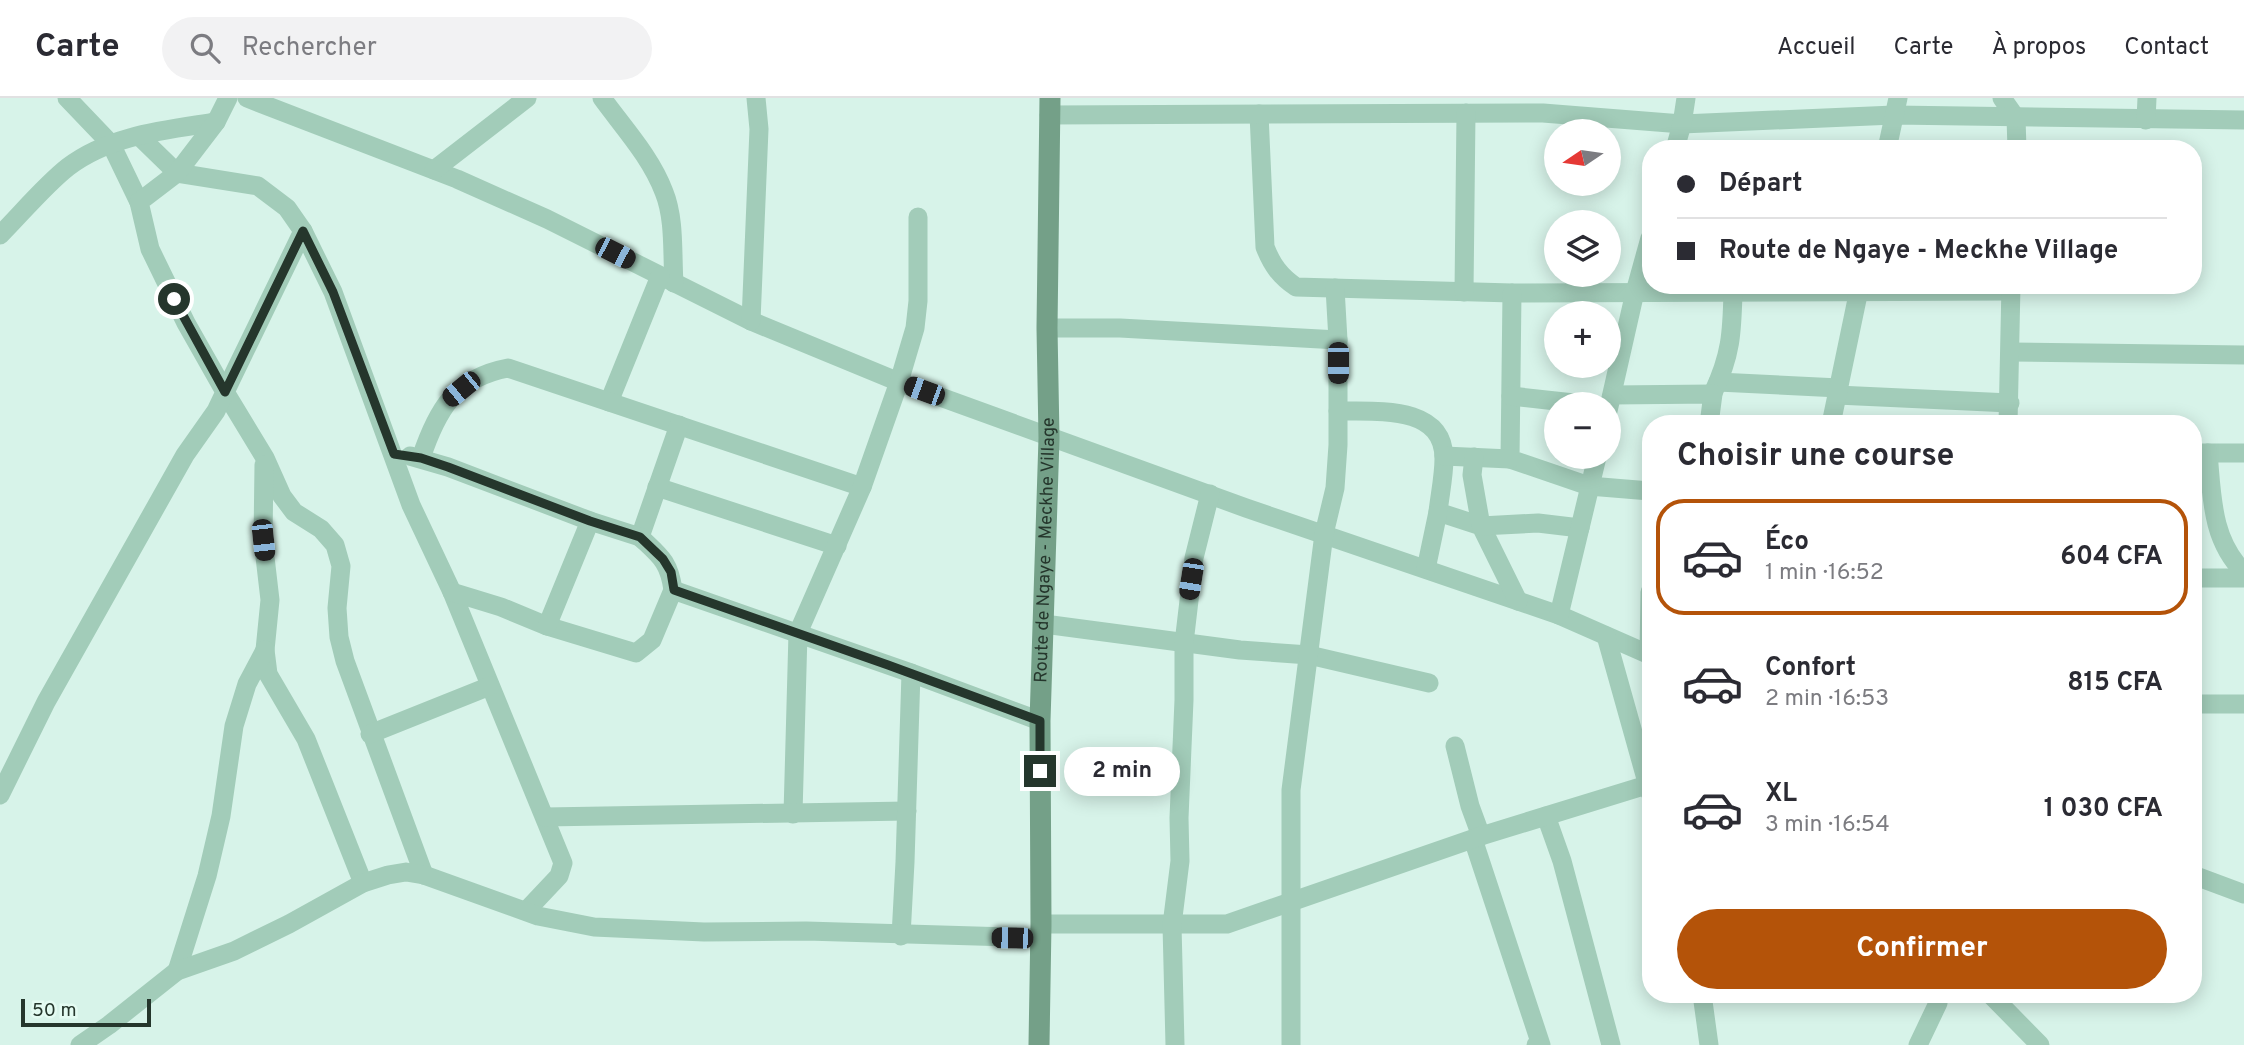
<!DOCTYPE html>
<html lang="fr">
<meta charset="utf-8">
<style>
:root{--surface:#fff;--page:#f2f2f3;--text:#2b2b33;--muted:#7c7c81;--line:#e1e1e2;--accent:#b45309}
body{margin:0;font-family:Overpass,sans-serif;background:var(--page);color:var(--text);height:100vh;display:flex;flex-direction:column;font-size:26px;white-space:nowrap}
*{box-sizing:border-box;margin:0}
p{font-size:23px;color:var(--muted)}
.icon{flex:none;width:38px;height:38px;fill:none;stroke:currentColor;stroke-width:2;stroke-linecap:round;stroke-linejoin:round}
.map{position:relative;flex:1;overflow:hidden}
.drawer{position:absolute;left:1642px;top:317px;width:560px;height:588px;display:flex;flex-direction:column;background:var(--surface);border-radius:28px;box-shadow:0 4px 18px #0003}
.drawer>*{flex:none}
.hud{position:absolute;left:1642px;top:42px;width:560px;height:154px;border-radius:28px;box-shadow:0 4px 18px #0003;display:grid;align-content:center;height:154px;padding:0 35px;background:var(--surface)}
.needle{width:46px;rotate:257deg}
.tools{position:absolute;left:1544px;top:21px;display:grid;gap:14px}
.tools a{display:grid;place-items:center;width:77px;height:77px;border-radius:50%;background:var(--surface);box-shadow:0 4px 18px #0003;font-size:35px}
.scale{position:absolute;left:21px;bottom:18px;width:130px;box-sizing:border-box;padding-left:7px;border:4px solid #25362c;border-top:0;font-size:19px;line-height:24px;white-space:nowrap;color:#25362c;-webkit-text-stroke:5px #e4fbf2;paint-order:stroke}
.end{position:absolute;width:32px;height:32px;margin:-16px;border:9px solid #25362c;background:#fff;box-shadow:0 0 0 4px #fff}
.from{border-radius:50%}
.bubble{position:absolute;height:49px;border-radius:24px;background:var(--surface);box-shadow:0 4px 18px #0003;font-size:23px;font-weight:700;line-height:49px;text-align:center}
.car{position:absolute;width:21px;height:42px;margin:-21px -10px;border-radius:9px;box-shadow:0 0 5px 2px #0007;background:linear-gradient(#222 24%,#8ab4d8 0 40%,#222 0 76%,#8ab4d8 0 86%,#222 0)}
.hud b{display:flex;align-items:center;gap:24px;height:66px;font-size:26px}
.hud b+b{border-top:2px solid var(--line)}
.hud i{width:18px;height:18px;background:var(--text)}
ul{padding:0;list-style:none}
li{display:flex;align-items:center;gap:21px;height:116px;margin:0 14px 10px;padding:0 21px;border:4px solid transparent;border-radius:28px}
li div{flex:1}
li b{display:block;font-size:26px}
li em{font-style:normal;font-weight:700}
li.active{border-color:var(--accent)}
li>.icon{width:63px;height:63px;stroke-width:1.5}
h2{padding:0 35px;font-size:32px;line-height:84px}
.cta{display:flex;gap:14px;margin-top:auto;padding:14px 35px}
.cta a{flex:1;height:80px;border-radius:42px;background:var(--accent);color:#fff;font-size:28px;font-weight:700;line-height:80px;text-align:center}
header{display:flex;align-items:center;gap:42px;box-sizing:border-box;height:98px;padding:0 35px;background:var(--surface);border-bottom:2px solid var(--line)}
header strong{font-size:33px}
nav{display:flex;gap:38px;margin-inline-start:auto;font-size:24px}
.search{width:490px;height:63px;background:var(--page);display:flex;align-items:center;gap:18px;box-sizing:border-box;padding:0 24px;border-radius:38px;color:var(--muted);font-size:26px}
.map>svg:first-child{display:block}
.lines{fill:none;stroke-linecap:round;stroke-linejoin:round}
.street{stroke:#a2ccb9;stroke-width:19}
.secondary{stroke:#74a088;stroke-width:21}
.route{stroke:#25362c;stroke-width:9}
.labels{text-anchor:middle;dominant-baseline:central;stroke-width:6;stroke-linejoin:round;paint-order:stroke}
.street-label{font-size:18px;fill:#25362c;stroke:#e4fbf2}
</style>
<header>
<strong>Carte</strong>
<div class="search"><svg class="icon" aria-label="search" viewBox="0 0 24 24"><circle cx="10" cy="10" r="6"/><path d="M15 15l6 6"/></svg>Rechercher</div>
<nav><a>Accueil</a><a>Carte</a><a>À propos</a><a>Contact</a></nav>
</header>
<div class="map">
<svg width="2244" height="947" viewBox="0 0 2244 947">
<rect width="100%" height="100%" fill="#d7f3e9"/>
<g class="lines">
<!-- street -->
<g class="street">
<polyline points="67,0 111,46 139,104"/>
<polyline points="247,0 457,81 547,121 751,223 899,284 1246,410 1559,517 1650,557"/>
<path d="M 602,0 C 623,29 651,59 664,94 C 675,121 672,156 674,185"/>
<polyline points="2002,0 2016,20 2017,51"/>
<path d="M 1259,16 L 1265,149 C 1272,167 1280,178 1296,189 L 1512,195 L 2010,193"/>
<polyline points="1049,17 1543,15 1682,26 1894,17 2244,22"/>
<polyline points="2146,22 2147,0"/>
<polyline points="139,38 177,75 258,88 287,110 303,133 333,194 411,407 452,494 563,765 559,778 526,813"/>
<polyline points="1675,51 1682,26 1686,0"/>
<polyline points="1887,51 1898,0"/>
<polyline points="434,72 527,0"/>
<polyline points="303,133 225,294 265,360 282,398 294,414 321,431 335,447 341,468 337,510 339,539 345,563 424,777"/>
<path d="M 0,137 C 21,116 45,87 68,69 C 110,37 166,32 216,24"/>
<polyline points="1464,194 1466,15"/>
<polyline points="1512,195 1510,361 1589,388 1650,393"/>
<polyline points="751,223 759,31 756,0"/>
<polyline points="1047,230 1120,230 1338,242"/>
<polyline points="2011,254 2244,257"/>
<polyline points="1718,284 1839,290"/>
<path d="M 1713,295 C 1731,257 1732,235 1733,194"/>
<polyline points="1612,297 1713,296 1709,326"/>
<polyline points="1837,297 2010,305"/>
<polyline points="1511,298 1583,306"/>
<polyline points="609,304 660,178"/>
<path d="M 1338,313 C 1375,314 1443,306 1444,360 C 1444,378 1440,396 1438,414 L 1481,428 L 1518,503"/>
<polyline points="1608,313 1635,194 1650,140"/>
<polyline points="1831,326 1860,187"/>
<polyline points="2008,326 2011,187"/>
<polyline points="2193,355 2244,355"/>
<path d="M 2208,355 C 2212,397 2211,442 2244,474"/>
<polyline points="410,358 448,369 590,423"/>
<polyline points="1444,358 1510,361"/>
<polyline points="1474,359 1472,377 1481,428 1538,425 1580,430"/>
<path d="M 421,360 C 437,312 455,280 508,270 L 862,389"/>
<polyline points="264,367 263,442 270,502 265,552 268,576 306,641 363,785"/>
<polyline points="657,389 837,448"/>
<polyline points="1426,471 1438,414"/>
<polyline points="2193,480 2244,480"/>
<path d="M 673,492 C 669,463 660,458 640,439 L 679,327"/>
<polyline points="452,494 501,509 547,528 636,555 652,542 673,492 911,575 1040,623"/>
<polyline points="1559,517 1597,359"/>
<polyline points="1044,526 1240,552 1309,557 1429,585"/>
<polyline points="547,528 590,423 640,439"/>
<polyline points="1606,538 1650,695"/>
<polyline points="1649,556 1650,494"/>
<polyline points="2193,606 2244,606"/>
<polyline points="370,636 490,588"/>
<polyline points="1455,648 1470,708 1481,738"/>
<polyline points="0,697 46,604 185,357 216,313 225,294 186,225 150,151 139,104 177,75 216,24 228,0"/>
<polyline points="793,716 798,535 862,389 899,284 915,230 918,203 918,119"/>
<polyline points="1546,718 1562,763 1611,947"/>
<polyline points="545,719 907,713"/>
<polyline points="1473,741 1541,947 1536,947"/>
<polyline points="2193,777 2244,796"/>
<polyline points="1041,826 1227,826 1481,738 1650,686"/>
<polyline points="901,838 905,764 911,575"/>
<polyline points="177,873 207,778 221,718 234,628 247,586 265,552"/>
<polyline points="1702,896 1709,947"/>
<polyline points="1990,896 2040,947"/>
<polyline points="80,947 109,927 177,873 234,853 289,826 363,785 388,777 406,774 424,777 538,818 594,829 704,834 806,833 1039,840"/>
<polyline points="1175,947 1172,827 1180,763 1179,720 1184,602 1184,545 1194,460 1210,396"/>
<polyline points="1291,947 1291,692 1324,436 1335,390 1338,347 1338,242 1335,190"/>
<polyline points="1918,947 1938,905 1939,896"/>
</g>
<!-- secondary -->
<path class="secondary" id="s1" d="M 1039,947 L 1041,826 L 1040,623 L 1049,340 L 1047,230 L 1050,0"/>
</g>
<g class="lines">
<!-- route -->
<polyline class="route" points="174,201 225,294 303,133 333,194 394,356 421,360 448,369 590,423 640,439 663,461 671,474 674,492 888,567 1040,623 1040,673"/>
</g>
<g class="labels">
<!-- street labels -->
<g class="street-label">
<text stroke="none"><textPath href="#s1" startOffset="495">Route de Ngaye - Meckhe Village</textPath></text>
</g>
</g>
</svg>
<div class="tools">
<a><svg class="needle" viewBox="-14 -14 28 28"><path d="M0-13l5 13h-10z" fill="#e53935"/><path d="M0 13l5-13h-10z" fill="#7c7c81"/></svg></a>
<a><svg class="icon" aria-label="layers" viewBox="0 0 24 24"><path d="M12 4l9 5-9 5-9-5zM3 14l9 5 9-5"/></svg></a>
<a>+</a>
<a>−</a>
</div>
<div class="scale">50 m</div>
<i class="end from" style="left:174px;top:201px"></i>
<i class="end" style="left:1040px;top:673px"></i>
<div class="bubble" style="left:1064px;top:649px;width:116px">2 min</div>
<i class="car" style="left:615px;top:155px;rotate:117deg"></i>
<i class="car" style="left:1338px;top:265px;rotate:180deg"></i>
<i class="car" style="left:461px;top:291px;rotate:231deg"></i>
<i class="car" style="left:924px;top:293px;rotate:290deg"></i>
<i class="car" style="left:263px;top:442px;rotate:174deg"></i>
<i class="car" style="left:1191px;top:481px;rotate:189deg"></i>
<i class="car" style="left:1012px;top:840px;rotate:271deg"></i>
<div class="hud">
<b><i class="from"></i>Départ</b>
<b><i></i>Route de Ngaye - Meckhe Village</b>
</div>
<section class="drawer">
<h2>Choisir une course</h2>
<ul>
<li class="active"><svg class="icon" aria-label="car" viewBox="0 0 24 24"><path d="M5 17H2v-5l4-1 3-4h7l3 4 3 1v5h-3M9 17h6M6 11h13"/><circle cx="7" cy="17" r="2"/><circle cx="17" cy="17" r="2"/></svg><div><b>Éco</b><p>1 min · 16:52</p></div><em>604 CFA</em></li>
<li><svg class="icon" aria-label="car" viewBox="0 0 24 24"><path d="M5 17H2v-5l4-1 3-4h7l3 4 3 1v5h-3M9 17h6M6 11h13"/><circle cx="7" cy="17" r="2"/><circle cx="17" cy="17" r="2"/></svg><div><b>Confort</b><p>2 min · 16:53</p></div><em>815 CFA</em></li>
<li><svg class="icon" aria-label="car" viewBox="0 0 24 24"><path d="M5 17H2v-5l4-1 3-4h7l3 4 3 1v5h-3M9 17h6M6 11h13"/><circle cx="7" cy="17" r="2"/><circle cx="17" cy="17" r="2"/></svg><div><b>XL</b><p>3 min · 16:54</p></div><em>1 030 CFA</em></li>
</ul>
<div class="cta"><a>Confirmer</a></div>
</section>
</div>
